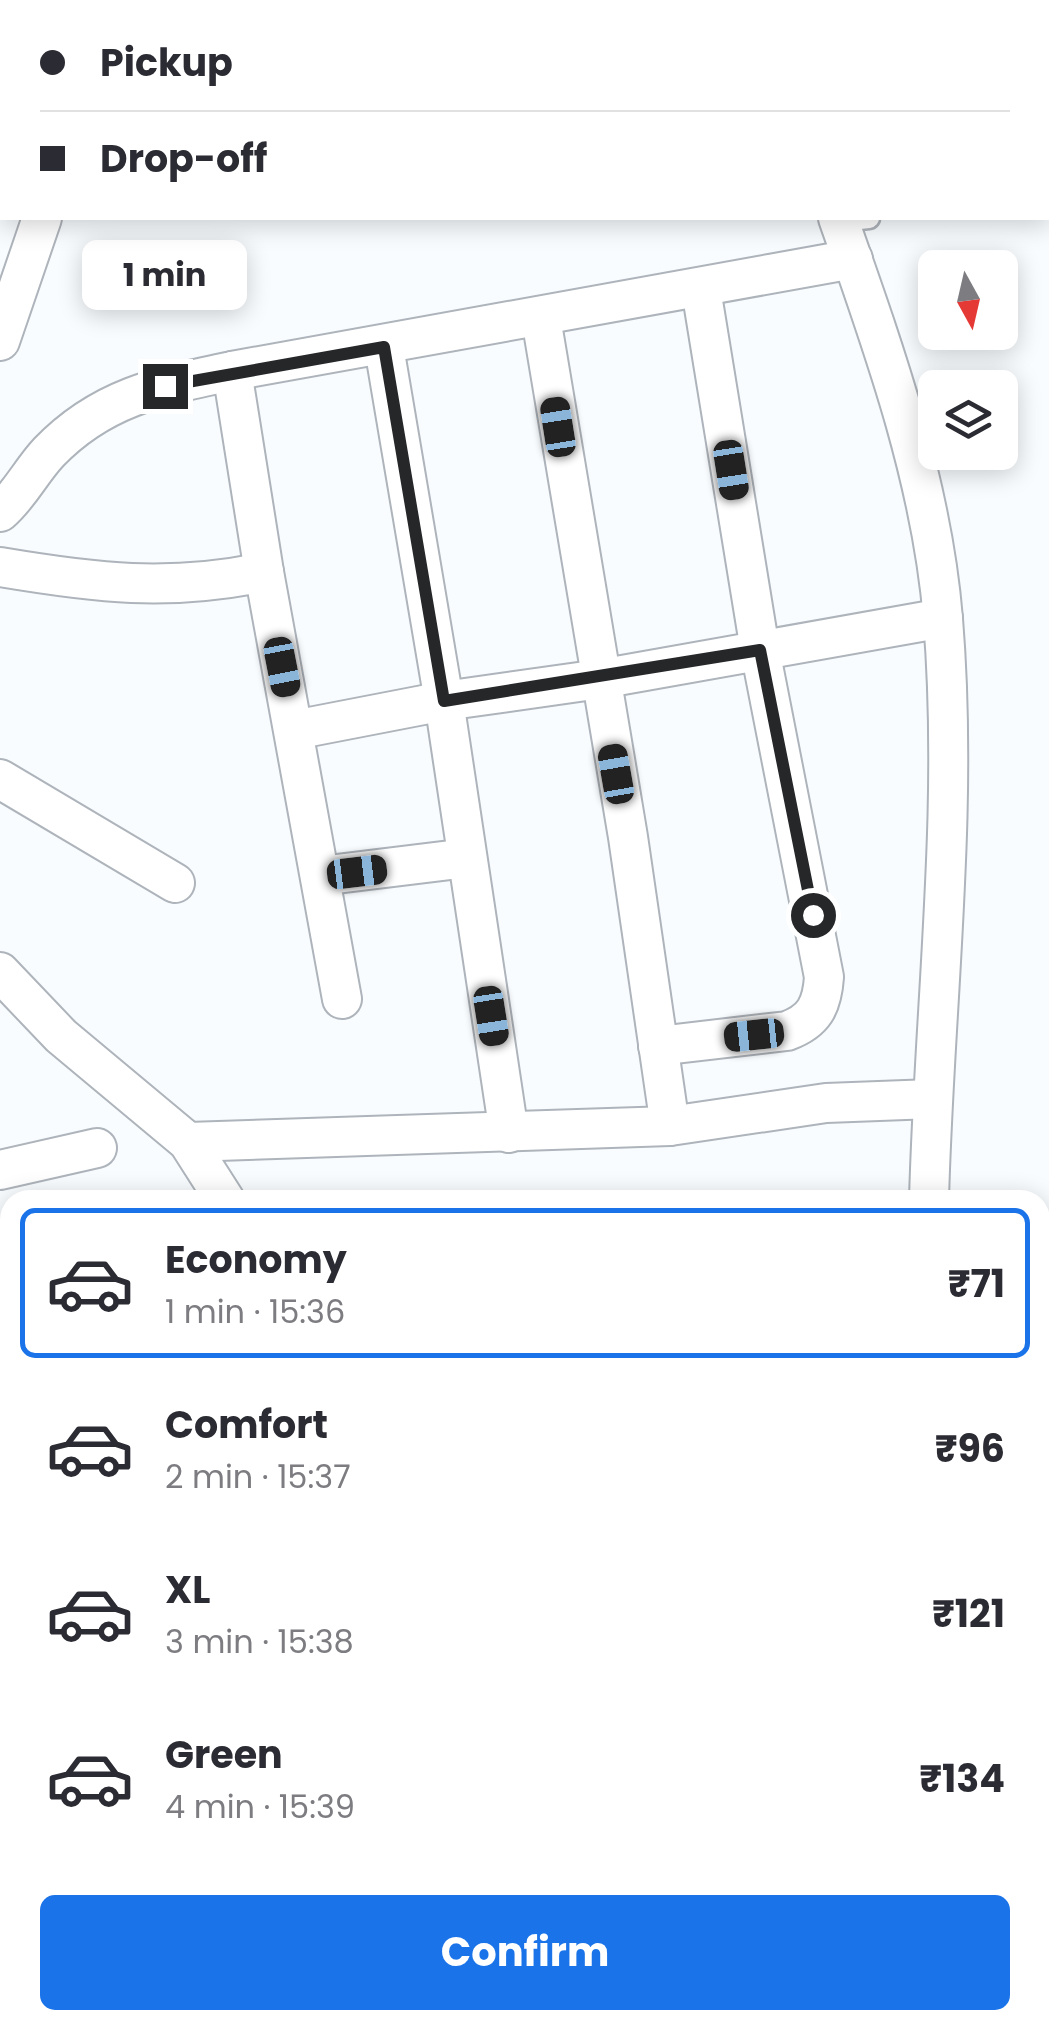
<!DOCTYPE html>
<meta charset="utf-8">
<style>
:root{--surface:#fff;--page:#f7f7f7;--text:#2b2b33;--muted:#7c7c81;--line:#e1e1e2;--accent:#1a73e8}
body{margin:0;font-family:Poppins,sans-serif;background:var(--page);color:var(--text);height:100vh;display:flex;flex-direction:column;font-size:38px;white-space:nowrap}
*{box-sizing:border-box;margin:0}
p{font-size:32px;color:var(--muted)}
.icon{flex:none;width:55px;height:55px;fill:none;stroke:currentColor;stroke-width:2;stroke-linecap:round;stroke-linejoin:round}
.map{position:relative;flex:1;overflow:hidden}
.drawer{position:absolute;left:0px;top:1190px;width:1050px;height:840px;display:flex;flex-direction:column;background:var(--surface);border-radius:30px 30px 0 0;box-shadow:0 5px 25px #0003}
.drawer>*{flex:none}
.banner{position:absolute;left:0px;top:0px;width:1050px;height:220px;box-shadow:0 5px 25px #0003;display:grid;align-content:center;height:220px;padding:0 40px;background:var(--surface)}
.needle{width:65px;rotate:172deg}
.fabs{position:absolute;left:918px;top:250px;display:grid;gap:20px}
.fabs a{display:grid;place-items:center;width:100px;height:100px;border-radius:15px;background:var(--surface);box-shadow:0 5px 25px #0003;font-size:50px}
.end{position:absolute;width:45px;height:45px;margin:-22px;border:12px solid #252729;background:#fff;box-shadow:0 0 0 5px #fff}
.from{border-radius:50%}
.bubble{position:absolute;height:70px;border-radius:15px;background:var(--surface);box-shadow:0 5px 25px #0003;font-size:32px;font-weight:700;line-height:70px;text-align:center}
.car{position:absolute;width:30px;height:60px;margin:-30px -15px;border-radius:12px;box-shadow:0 0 8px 2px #0007;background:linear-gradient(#222 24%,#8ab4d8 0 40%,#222 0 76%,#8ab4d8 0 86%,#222 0)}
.banner b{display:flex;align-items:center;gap:35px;height:95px;font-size:38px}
.banner b+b{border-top:2px solid var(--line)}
.banner i{width:25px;height:25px;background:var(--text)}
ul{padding:18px 0 0;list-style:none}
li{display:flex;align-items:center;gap:30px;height:150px;margin:0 20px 15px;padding:0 20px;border:5px solid transparent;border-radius:15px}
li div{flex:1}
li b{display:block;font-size:38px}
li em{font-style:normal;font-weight:700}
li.selected{border-color:var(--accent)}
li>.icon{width:90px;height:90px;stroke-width:1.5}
.button{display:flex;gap:20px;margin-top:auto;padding:20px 40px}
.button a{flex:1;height:115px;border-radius:15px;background:var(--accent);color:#fff;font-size:40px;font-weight:700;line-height:115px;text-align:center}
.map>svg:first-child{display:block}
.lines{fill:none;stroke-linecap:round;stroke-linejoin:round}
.service-casing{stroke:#aeb4bb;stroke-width:25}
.minor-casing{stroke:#aeb4bb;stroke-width:42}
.service{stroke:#fff;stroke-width:20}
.minor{stroke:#fff;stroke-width:38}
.rail-casing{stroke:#818385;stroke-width:11}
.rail{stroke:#fff;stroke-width:8;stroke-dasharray:22;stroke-linecap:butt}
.route{stroke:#252729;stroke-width:12}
</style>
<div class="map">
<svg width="1049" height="2030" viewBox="0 0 1049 2030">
<rect width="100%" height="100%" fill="#f9fcfe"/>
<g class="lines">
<!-- service casing -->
<g class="service-casing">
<g id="service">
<polyline points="1048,197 1049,197"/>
<polyline points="839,221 869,218"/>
</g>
</g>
<!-- minor casing -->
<g class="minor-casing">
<g id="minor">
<polyline points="767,0 768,2"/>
<polyline points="139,2 141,0"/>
<path d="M 838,218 C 883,346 932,482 943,619 C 959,812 934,1007 929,1200"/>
<polyline points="541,318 628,837 670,1126"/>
<polyline points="0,341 42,218"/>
<polyline points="384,347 444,701 509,1133"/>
<polyline points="232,371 264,572 342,999"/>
<path d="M 0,512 C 20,495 31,471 49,452 C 102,397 160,386 232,371 L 853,259"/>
<path d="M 0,567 C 95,583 168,592 264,572"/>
<polyline points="294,730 444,701 600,679 943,618"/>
<polyline points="0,779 175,883"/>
<polyline points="320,876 467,858"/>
<polyline points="0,972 61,1036 188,1142 225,1200"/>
<path d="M 658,1046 L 787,1031 C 814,1021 822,1006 824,977 L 760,650 L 701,289"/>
<polyline points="188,1142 670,1126 826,1103 932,1099"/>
<polyline points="0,1170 97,1148"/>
<polyline points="0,1326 10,1324"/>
<polyline points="0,1495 10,1493"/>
<polyline points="1040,1529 1049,1548"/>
<polyline points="1040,1747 1049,1743"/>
<polyline points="1040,1920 1049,1937 1040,1939"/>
<polyline points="0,1967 10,1964"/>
<polyline points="44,2020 46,2030"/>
<polyline points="671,2020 677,2030"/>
<polyline points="277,2030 284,2020"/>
<polyline points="459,2030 519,2020"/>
</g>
</g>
<!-- service -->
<use href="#service" class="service"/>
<!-- minor -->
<use href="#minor" class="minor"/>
<!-- rail casing -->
<g class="rail-casing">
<g id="rail">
<polyline points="49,2 50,0"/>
<polyline points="0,119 2,112"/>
</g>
</g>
<!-- rail -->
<use href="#rail" class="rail"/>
</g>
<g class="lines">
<!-- route -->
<polyline class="route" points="165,386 384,347 444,701 760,650 813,915"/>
</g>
</svg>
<div class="fabs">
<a><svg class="needle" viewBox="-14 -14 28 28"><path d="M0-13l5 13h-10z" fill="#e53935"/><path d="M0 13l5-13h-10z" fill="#7c7c81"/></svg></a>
<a><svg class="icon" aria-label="layers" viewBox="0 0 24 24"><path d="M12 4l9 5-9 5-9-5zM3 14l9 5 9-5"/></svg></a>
</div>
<i class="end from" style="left:813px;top:915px"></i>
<i class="end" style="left:165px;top:386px"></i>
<div class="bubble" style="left:82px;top:240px;width:165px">1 min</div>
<i class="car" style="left:558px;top:427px;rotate:351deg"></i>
<i class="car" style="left:731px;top:470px;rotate:171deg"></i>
<i class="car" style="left:282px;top:667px;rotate:169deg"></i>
<i class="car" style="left:616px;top:774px;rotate:350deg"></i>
<i class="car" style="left:357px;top:872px;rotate:83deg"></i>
<i class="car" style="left:491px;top:1016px;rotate:171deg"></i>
<i class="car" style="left:754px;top:1035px;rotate:264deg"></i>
<div class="banner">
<b><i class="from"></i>Pickup</b>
<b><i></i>Drop-off</b>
</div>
<section class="drawer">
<ul>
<li class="selected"><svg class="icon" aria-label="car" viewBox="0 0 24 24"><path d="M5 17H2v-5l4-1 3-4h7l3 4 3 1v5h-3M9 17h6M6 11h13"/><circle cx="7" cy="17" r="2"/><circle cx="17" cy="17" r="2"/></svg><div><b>Economy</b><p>1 min · 15:36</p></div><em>₹71</em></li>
<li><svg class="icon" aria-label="car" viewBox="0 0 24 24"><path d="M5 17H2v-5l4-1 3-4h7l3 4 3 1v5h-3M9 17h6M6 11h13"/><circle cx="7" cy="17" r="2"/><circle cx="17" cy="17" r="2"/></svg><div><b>Comfort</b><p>2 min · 15:37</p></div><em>₹96</em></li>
<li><svg class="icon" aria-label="car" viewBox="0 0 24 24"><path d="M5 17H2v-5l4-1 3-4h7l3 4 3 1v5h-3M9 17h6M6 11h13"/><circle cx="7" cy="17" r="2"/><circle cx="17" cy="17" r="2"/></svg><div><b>XL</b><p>3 min · 15:38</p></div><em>₹121</em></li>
<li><svg class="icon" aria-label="car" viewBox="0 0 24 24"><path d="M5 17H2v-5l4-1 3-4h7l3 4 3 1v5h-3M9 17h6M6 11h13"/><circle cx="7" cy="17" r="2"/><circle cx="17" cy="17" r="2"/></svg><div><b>Green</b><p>4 min · 15:39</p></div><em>₹134</em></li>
</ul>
<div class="button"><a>Confirm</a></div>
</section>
</div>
